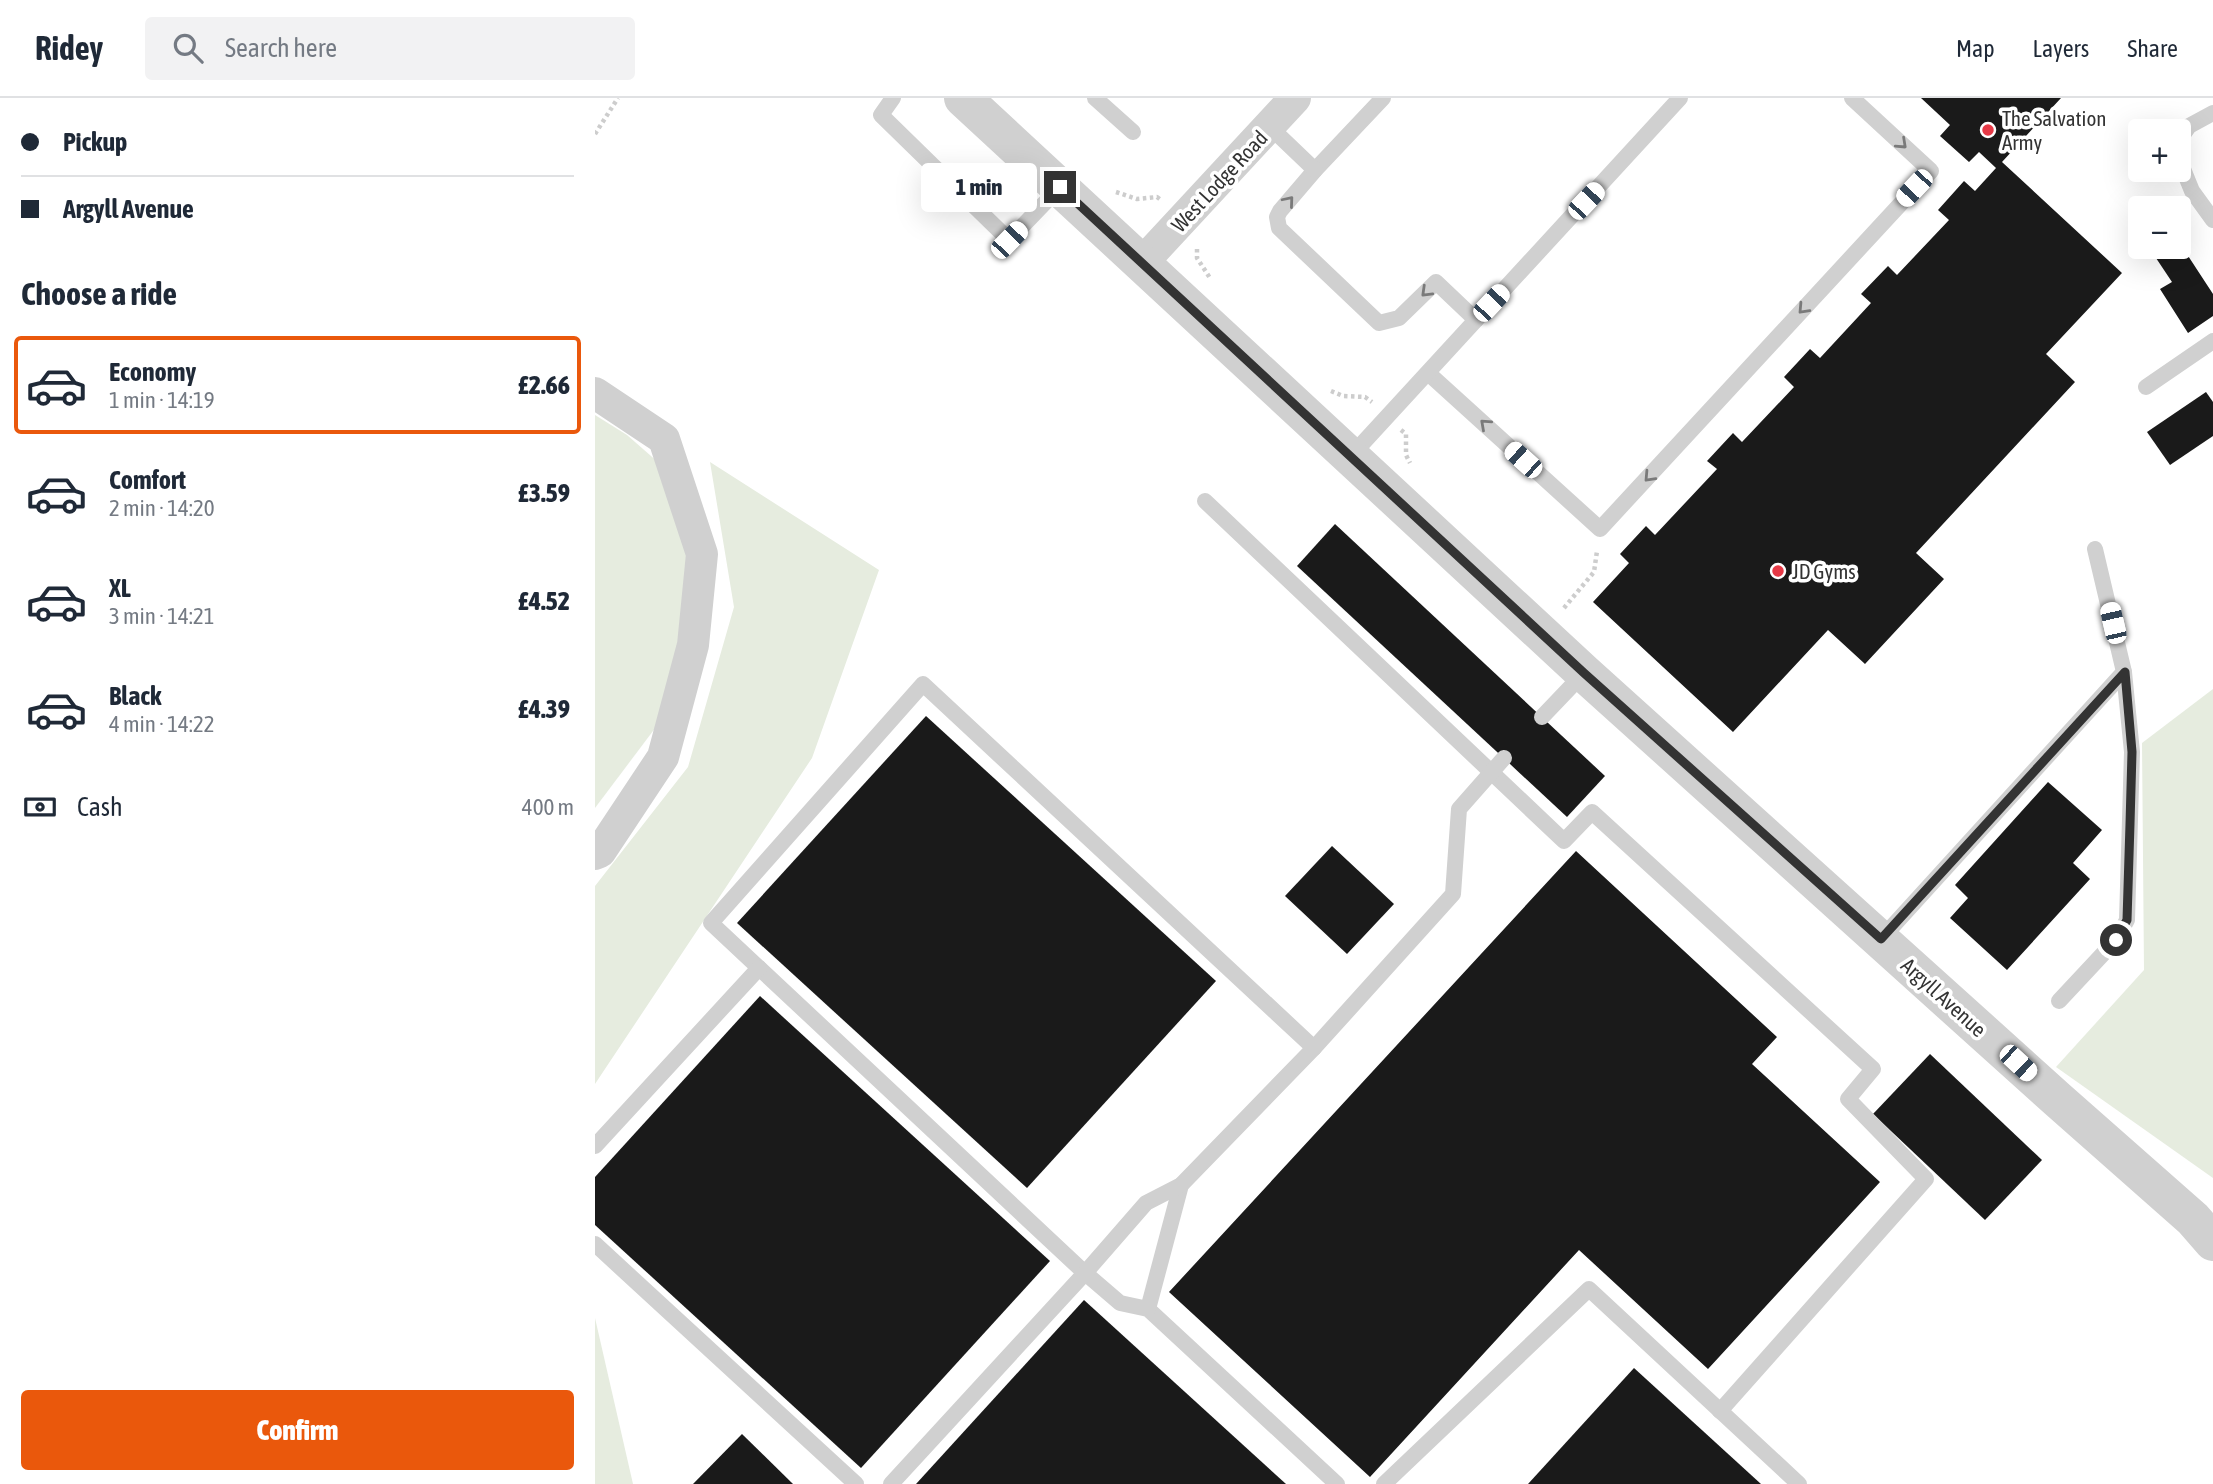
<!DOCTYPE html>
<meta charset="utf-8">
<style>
:root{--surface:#fff;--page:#f2f2f3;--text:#1f2937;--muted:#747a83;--line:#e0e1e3;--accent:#ea580c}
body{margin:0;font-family:"Asap Condensed",sans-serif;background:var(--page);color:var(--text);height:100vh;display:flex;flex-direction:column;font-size:26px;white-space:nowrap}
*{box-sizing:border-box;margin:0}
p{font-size:23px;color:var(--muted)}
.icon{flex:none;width:38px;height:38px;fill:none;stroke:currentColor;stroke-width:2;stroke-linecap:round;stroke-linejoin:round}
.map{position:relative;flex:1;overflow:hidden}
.side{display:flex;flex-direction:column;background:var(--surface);width:595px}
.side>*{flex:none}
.hud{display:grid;align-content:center;height:154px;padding:0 21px;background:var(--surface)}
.controls{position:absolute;left:1533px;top:21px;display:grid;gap:14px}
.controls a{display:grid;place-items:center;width:63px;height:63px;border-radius:7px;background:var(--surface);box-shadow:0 7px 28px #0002;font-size:35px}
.end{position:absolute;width:32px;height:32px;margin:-16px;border:9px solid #333;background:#fff;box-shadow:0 0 0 4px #fff}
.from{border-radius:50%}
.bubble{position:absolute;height:49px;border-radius:7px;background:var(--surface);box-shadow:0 7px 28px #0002;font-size:23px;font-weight:800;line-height:49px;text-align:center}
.car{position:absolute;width:21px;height:42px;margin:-21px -10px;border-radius:9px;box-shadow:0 0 5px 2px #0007;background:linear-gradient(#fff 24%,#345 0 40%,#fff 0 76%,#345 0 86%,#fff 0)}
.hud b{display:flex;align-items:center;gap:24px;height:66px;font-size:26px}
.hud b+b{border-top:2px solid var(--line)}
.hud i{width:18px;height:18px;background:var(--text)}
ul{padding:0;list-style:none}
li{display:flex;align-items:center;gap:21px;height:98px;margin:0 14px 10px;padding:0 7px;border:4px solid transparent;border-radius:7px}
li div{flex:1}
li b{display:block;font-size:26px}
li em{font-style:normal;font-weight:800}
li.current{border-color:var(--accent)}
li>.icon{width:63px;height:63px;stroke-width:1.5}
h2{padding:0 21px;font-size:32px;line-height:84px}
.pay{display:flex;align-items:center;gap:18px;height:77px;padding:0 21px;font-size:26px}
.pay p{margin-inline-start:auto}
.action{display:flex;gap:14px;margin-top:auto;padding:14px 21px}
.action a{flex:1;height:80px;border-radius:7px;background:var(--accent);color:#fff;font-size:28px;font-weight:800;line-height:80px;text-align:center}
header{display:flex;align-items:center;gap:42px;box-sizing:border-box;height:98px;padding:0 35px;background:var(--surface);border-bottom:2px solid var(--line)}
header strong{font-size:33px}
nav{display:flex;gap:38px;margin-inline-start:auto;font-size:24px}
.search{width:490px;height:63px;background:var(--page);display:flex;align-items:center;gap:18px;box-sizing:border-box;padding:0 24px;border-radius:7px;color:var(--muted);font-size:26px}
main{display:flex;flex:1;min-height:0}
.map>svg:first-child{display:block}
.green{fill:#e6ecdf}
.building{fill:#1a1a1a}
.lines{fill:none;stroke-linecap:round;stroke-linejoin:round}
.path{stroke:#cdcdcd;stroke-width:4.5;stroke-dasharray:3.5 3.5;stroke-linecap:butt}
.service{stroke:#d0d0d0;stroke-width:16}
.minor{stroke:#d0d0d0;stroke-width:32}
.tertiary{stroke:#d0d0d0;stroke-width:38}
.oneway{stroke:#7a7a7a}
.route{stroke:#333;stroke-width:9}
.poi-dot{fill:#e63946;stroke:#fff;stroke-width:2.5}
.labels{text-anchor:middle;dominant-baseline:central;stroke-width:7;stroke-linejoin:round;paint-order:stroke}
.poi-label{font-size:21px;fill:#333;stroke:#fff;text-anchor:start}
.street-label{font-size:21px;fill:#333;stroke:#fff}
</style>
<header>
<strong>Ridey</strong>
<div class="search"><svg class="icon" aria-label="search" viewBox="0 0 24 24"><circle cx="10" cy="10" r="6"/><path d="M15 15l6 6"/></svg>Search here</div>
<nav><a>Map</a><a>Layers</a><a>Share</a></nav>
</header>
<main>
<section class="side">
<div class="hud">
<b><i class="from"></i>Pickup</b>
<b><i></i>Argyll Avenue</b>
</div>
<h2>Choose a ride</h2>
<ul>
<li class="current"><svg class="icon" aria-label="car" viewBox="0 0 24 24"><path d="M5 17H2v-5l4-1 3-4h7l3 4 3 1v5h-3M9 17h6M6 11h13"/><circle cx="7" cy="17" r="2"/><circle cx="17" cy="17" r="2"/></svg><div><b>Economy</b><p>1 min · 14:19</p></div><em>£2.66</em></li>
<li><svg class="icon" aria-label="car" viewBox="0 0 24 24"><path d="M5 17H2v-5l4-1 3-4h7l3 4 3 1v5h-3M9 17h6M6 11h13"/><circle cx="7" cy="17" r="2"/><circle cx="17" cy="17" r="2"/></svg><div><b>Comfort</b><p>2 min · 14:20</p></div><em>£3.59</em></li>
<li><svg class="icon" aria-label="car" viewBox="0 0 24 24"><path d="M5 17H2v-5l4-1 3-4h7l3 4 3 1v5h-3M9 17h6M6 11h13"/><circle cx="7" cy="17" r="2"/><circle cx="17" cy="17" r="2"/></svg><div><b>XL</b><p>3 min · 14:21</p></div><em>£4.52</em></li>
<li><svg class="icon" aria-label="car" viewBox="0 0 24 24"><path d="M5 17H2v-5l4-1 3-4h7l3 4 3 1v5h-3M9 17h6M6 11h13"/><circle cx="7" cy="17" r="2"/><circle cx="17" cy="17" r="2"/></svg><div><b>Black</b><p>4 min · 14:22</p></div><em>£4.39</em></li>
</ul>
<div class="pay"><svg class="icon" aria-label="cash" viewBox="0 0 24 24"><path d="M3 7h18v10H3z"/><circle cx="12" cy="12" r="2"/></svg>Cash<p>400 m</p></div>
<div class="action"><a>Confirm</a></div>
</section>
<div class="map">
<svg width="1618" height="1386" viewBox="0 0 1618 1386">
<rect width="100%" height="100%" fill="#fff"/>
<!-- green -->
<g class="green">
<polygon points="0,317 32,337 64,365 91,443 91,520 61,629 0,710"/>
<polygon points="115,364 284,472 217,660 0,986 0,788 93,669 139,509"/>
<polygon points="1618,591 1618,1080 1461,969 1549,872 1547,645"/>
<polygon points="0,1220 38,1386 0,1386"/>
</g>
<!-- building -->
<g class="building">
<polygon points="1326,0 1466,0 1407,64 1527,175 1451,256 1480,284 1321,455 1349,481 1270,566 1233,532 1138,634 998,504 1034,465 1025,456 1051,428 1060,437 1122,371 1112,363 1138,335 1147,344 1199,289 1189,279 1215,251 1225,260 1276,205 1266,196 1293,168 1302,177 1354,122 1343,112 1369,83 1380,93 1401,70 1384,54 1374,64 1345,38 1355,27"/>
<polygon points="1584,144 1618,196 1618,218 1593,235 1565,191 1577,184 1557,154 1566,149 1584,149"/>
<polygon points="1611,294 1618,304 1618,338 1575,367 1552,334"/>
<polygon points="740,426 1010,678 972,719 702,468"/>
<polygon points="331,618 621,883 432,1090 142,825"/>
<polygon points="1453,684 1507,732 1478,765 1495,781 1412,872 1355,820 1373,800 1360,787"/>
<polygon points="737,748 799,806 752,856 690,798"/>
<polygon points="981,753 1182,939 1157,966 1285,1084 1113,1271 984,1152 775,1379 574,1194"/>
<polygon points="165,898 455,1163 266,1370 0,1127 0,1079"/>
<polygon points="1335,956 1447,1062 1390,1122 1278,1016"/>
<polygon points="489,1202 691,1386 321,1386"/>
<polygon points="1039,1270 1166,1386 933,1386"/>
<polygon points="147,1336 198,1386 98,1386"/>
</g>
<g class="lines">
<!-- path -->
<g class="path">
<polyline points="0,36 23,0"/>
<polyline points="521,94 542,101 562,99 566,102"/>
<polyline points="602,151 602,160 615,180"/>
<polyline points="736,293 748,298 770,299 777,304"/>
<polyline points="806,332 811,336 811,357 815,365"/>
<polyline points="969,510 999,474 1002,453"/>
</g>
<!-- service -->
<g class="service">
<polyline points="298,0 286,17 414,142 465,89"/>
<polyline points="500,0 538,34"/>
<polyline points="788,0 720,72 685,113 682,119 684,130 784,225 804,220 841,184 881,222"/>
<polyline points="674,28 720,72"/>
<polyline points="1584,42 1594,28 1618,15"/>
<polyline points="1584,61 1597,93 1618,122"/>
<polyline points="833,275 1005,431 1336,73 1257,0"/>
<polyline points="1551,289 1618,243"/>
<polyline points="755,359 1085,0"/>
<polyline points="610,403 969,743 997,714 1278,971 1253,1001 1331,1081 1125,1313"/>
<polyline points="947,619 989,575"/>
<polyline points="1286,841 1529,574 1500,451"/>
<polyline points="1464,903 1521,842 1532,822 1537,654 1529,574"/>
<polyline points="719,950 328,586 116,825 490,1175 525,1205 553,1211 742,1386"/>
<polyline points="0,1048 164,870"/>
<polyline points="0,1146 261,1386"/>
<polyline points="553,1211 586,1087"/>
<polyline points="296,1386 490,1175 551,1105 586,1087 719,950 858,796 864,711 909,660"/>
<polyline points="789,1386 994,1191 1204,1386"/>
</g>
<!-- minor -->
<g class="minor">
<polyline points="547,165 700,0"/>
<polyline points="0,295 69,341 107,456 98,547 68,659 5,754 0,756"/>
</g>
<!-- tertiary -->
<polyline class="tertiary" points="368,0 989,575 1462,1001 1598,1121 1618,1144"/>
</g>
<!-- one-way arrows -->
<defs><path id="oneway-chevron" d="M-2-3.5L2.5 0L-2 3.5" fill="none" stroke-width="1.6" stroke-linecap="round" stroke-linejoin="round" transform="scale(1.75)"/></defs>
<g class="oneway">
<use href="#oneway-chevron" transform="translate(1307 46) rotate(43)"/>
<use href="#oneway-chevron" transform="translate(694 103) rotate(-50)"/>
<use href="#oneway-chevron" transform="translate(831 194) rotate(136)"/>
<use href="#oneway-chevron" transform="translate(1208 211) rotate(133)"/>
<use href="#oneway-chevron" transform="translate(890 326) rotate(-138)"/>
<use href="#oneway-chevron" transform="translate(1054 379) rotate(133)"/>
</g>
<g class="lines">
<!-- route -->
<polyline class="route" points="465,89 989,575 1286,841 1530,574 1537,654 1535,726 1532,822 1521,842"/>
</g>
<!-- markers -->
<g class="poi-dot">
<circle cx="1393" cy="32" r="7"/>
<circle cx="1183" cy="473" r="7"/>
</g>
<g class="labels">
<!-- poi labels -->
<g class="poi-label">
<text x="1407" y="20">The Salvation<tspan x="1407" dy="24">Army</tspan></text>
<text x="1197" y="473">JD Gyms</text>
</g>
<!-- street labels -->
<g class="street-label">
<text transform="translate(624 83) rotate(-47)">West Lodge Road</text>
<text transform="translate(1349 899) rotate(42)">Argyll Avenue</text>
</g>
</g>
</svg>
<div class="controls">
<a>+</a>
<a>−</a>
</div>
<i class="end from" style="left:1521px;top:842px"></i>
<i class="end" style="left:465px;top:89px"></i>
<div class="bubble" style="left:326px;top:65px;width:116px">1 min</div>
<i class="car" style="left:1319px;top:90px;rotate:223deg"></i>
<i class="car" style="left:991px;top:103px;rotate:43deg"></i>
<i class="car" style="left:414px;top:142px;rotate:44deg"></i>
<i class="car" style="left:896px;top:205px;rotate:43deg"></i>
<i class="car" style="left:928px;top:362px;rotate:312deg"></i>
<i class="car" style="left:1518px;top:525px;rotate:347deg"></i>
<i class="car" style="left:1423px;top:965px;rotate:133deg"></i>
</div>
</main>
